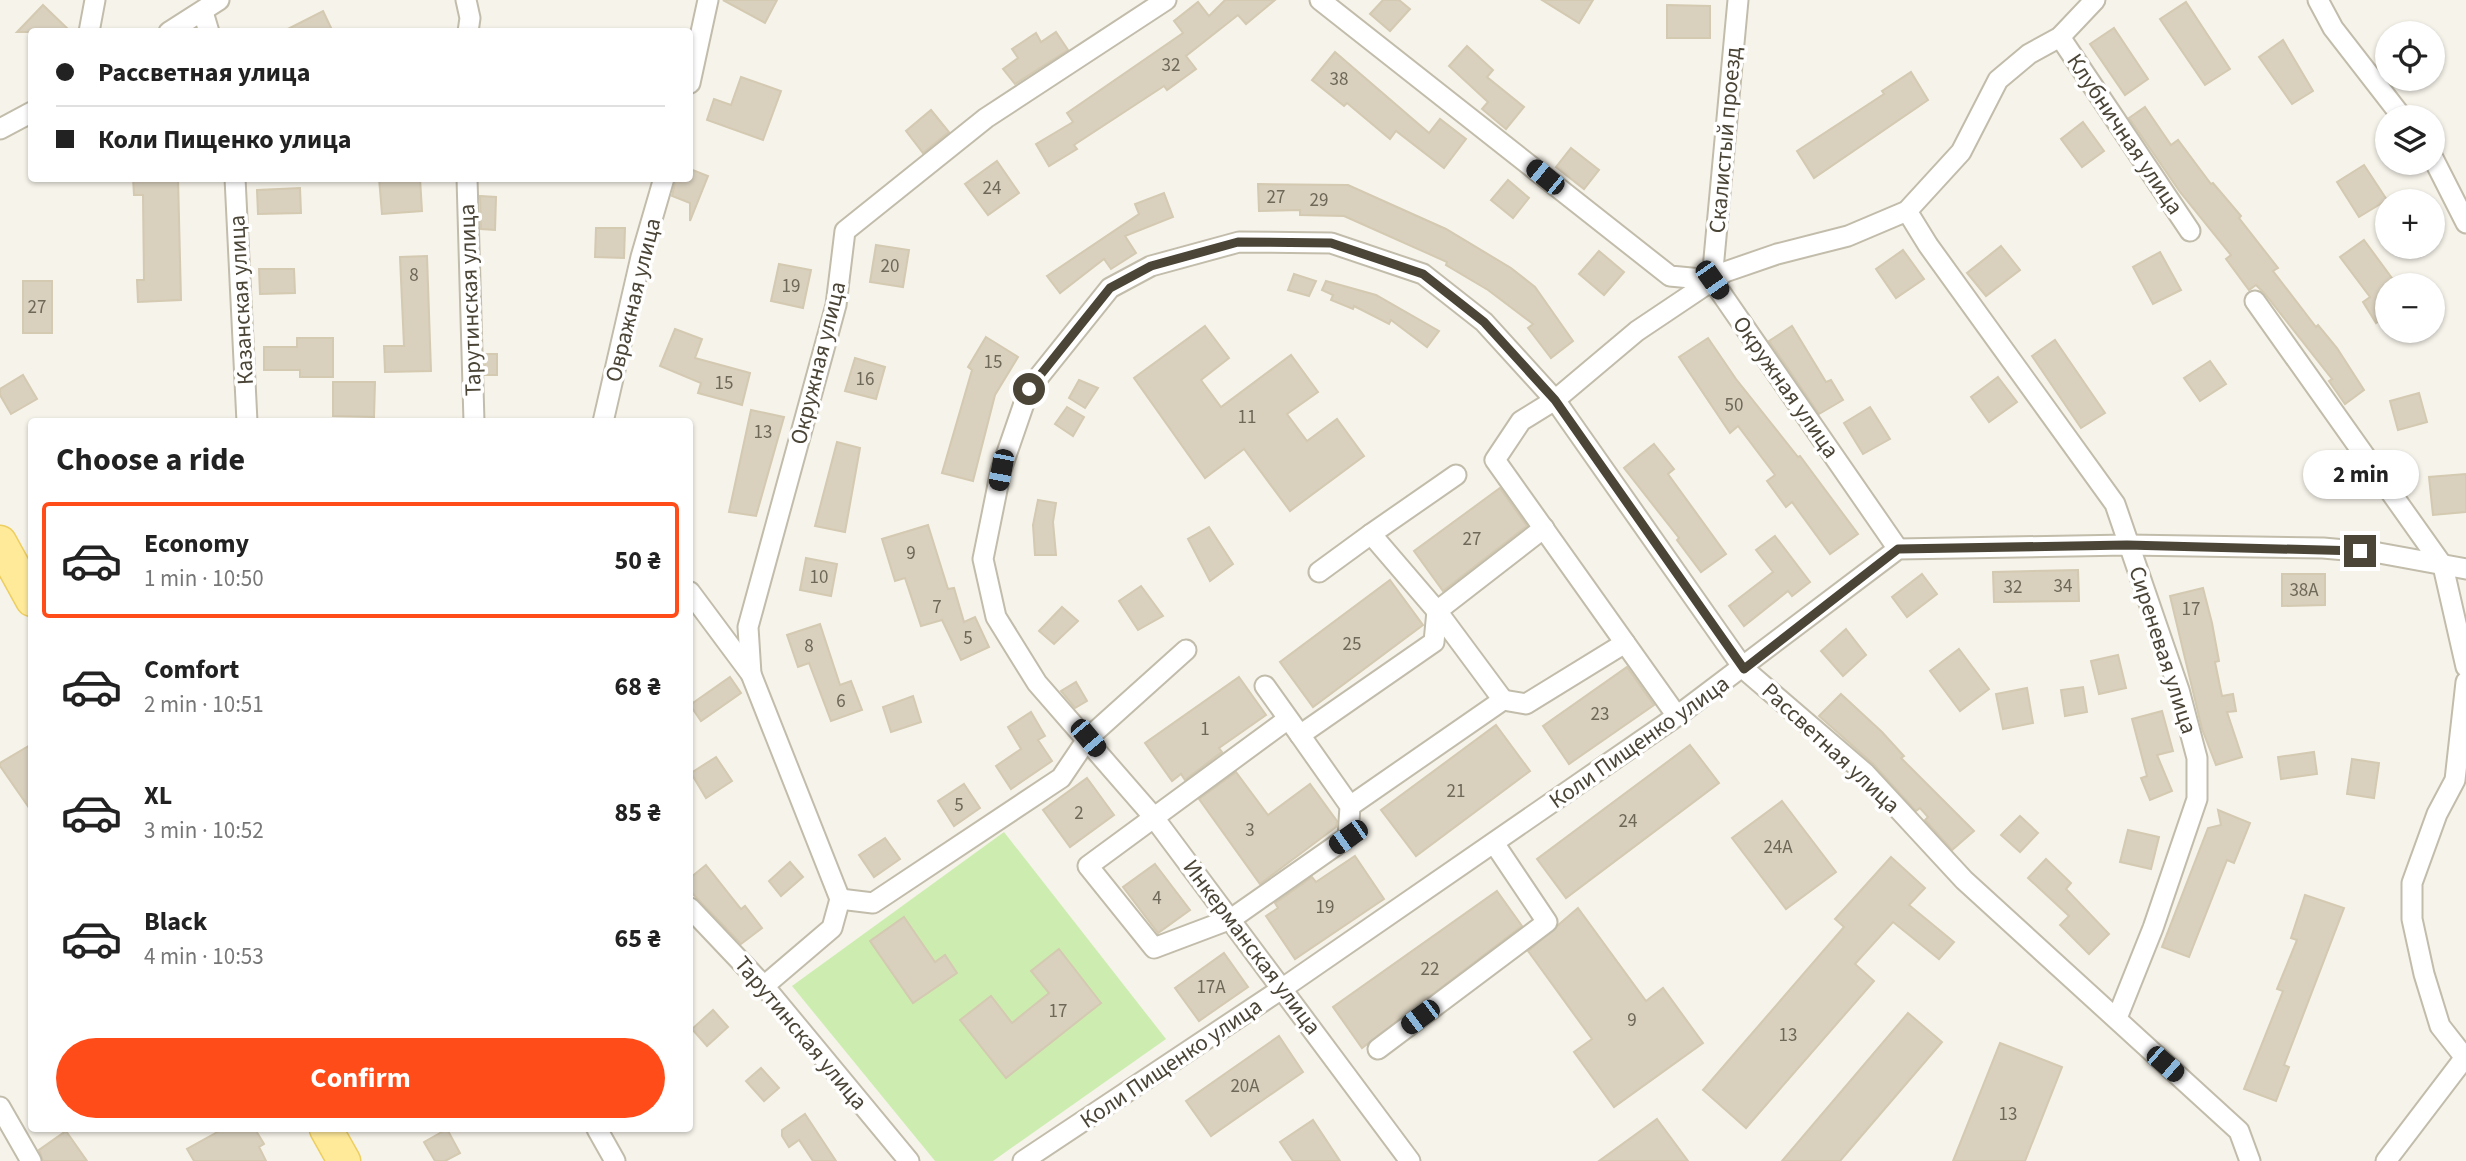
<!DOCTYPE html>
<meta charset="utf-8">
<style>
:root{--surface:#fff;--page:#f2f2f2;--text:#222;--muted:#767676;--line:#e0e0e0;--accent:#ff4c18}
body{margin:0;font-family:"Source Sans 3",sans-serif;background:var(--page);color:var(--text);height:100vh;display:flex;flex-direction:column;font-size:26px;white-space:nowrap}
*{box-sizing:border-box;margin:0}
p{font-size:23px;color:var(--muted)}
.icon{flex:none;width:38px;height:38px;fill:none;stroke:currentColor;stroke-width:2;stroke-linecap:round;stroke-linejoin:round}
.map{position:relative;flex:1;overflow:hidden}
.side{position:absolute;left:28px;top:418px;width:665px;height:714px;display:flex;flex-direction:column;background:var(--surface);border-radius:7px;box-shadow:0 2px 5px #0004}
.side>*{flex:none}
.guide{position:absolute;left:28px;top:28px;width:665px;height:154px;border-radius:7px;box-shadow:0 2px 5px #0004;display:grid;align-content:center;height:154px;padding:0 28px;background:var(--surface)}
.tools{position:absolute;left:2375px;top:21px;display:grid;gap:14px}
.tools a{display:grid;place-items:center;width:70px;height:70px;border-radius:50%;background:var(--surface);box-shadow:0 2px 5px #0004;font-size:35px}
.end{position:absolute;width:32px;height:32px;margin:-16px;border:9px solid #4b4537;background:#fff;box-shadow:0 0 0 4px #fff}
.from{border-radius:50%}
.bubble{position:absolute;height:49px;border-radius:24px;background:var(--surface);box-shadow:0 2px 5px #0004;font-size:23px;font-weight:700;line-height:49px;text-align:center}
.car{position:absolute;width:21px;height:42px;margin:-21px -10px;border-radius:9px;box-shadow:0 0 5px 2px #0007;background:linear-gradient(#222 24%,#8ab4d8 0 40%,#222 0 76%,#8ab4d8 0 86%,#222 0)}
.guide b{display:flex;align-items:center;gap:24px;height:66px;font-size:26px}
.guide b+b{border-top:2px solid var(--line)}
.guide i{width:18px;height:18px;background:var(--text)}
ul{padding:0;list-style:none}
li{display:flex;align-items:center;gap:21px;height:116px;margin:0 14px 10px;padding:0 14px;border:4px solid transparent;border-radius:7px}
li div{flex:1}
li b{display:block;font-size:26px}
li em{font-style:normal;font-weight:700}
li.current{border-color:var(--accent)}
li>.icon{width:63px;height:63px;stroke-width:1.5}
h2{padding:0 28px;font-size:32px;line-height:84px}
.primary-button{display:flex;gap:14px;margin-top:auto;padding:14px 28px}
.primary-button a{flex:1;height:80px;border-radius:42px;background:var(--accent);color:#fff;font-size:28px;font-weight:700;line-height:80px;text-align:center}
.map>svg:first-child{display:block}
.pitch{fill:#cdedb0}
.building{fill:#d9d0be;stroke:#d4c9b1;stroke-width:2}
.lines{fill:none;stroke-linecap:round;stroke-linejoin:round}
.street-casing{stroke:#c2bcab;stroke-width:23}
.primary-casing{stroke:#edce60;stroke-width:35}
.street{stroke:#fff;stroke-width:19}
.primary{stroke:#ffea9a;stroke-width:32}
.route{stroke:#4b4537;stroke-width:9}
.labels{text-anchor:middle;dominant-baseline:central;stroke-width:7;stroke-linejoin:round;paint-order:stroke}
.number-label{font-size:19px;fill:#6e6859}
.street-label{font-size:23px;fill:#4b4537;stroke:#fff}
</style>
<div class="map">
<svg width="2466" height="1161" viewBox="0 0 2466 1161">
<rect width="100%" height="100%" fill="#f6f3ea"/>
<!-- pitch -->
<polygon class="pitch" points="1004,832 1166,1039 993,1161 935,1161 792,986"/>
<!-- building -->
<g class="building">
<polygon points="723,0 777,0 765,23"/>
<polygon points="1225,0 1275,0 1246,24 1238,15 1186,56 1196,69 1167,90 1164,86 1074,145 1077,149 1049,166 1036,144 1073,122 1067,113 1183,33 1174,21 1198,2 1209,16"/>
<polygon points="1383,0 1399,0 1410,9 1390,31 1370,14"/>
<polygon points="1542,0 1593,0 1579,23"/>
<polygon points="2186,2 2230,69 2205,85 2160,19"/>
<polygon points="43,5 71,32 17,32"/>
<polygon points="1667,5 1710,6 1710,38 1667,38"/>
<polygon points="323,11 333,32 282,32"/>
<polygon points="2114,28 2148,79 2125,95 2090,44"/>
<polygon points="1056,32 1068,50 1015,84 1003,69 1018,58 1012,49 1036,33 1041,42"/>
<polygon points="2283,40 2313,91 2292,104 2259,57"/>
<polygon points="1467,46 1493,70 1487,77 1524,107 1506,129 1482,109 1488,102 1449,66"/>
<polygon points="1335,52 1429,133 1440,119 1466,139 1444,168 1396,131 1390,139 1347,103 1344,106 1312,80"/>
<polygon points="1911,72 1928,100 1814,178 1797,151 1884,94 1882,91"/>
<polygon points="741,77 781,91 763,140 707,120 714,99 731,105"/>
<polygon points="2145,107 2171,145 2178,140 2211,184 2213,183 2241,216 2239,218 2278,268 2273,271 2316,327 2318,325 2337,348 2364,390 2345,404 2329,381 2332,379 2265,294 2256,285 2249,290 2226,259 2231,255 2180,192 2129,118"/>
<polygon points="931,110 949,132 923,153 906,131"/>
<polygon points="2083,122 2104,151 2082,167 2061,139"/>
<polygon points="1571,148 1599,170 1584,189 1556,167"/>
<polygon points="997,161 1019,193 988,215 965,184"/>
<polygon points="2364,165 2387,200 2359,217 2337,182"/>
<polygon points="690,169 708,176 690,221 690,203 672,196 676,178 690,178"/>
<polygon points="133,178 178,178 181,300 138,302 137,280 144,280 143,195 134,195"/>
<polygon points="379,178 420,178 422,211 382,214"/>
<polygon points="1508,180 1529,198 1513,218 1491,200"/>
<polygon points="1258,184 1348,185 1446,229 1511,268 1535,287 1573,341 1551,358 1528,328 1533,324 1488,290 1446,265 1447,262 1344,216 1300,215 1300,210 1259,211"/>
<polygon points="300,188 301,213 258,214 257,190"/>
<polygon points="1164,193 1173,217 1125,236 1136,253 1111,269 1104,259 1060,293 1047,276 1139,214 1135,204"/>
<polygon points="480,196 496,197 495,230 481,229"/>
<polygon points="596,228 625,228 624,258 595,257"/>
<polygon points="2364,240 2397,285 2387,285 2387,319 2385,317 2376,323 2363,302 2370,297 2340,257"/>
<polygon points="876,245 909,250 903,287 870,282"/>
<polygon points="2001,246 2020,270 1986,296 1967,273"/>
<polygon points="1903,250 1924,279 1896,298 1876,269"/>
<polygon points="1599,251 1624,272 1604,295 1579,274"/>
<polygon points="2160,252 2181,290 2153,304 2133,267"/>
<polygon points="427,256 431,371 385,372 384,346 404,346 400,257"/>
<polygon points="779,264 811,270 803,308 771,301"/>
<polygon points="259,269 294,269 295,293 260,294"/>
<polygon points="1294,274 1316,281 1309,296 1288,290"/>
<rect x="23" y="281" width="29" height="52"/>
<polygon points="1326,281 1376,295 1439,331 1427,347 1391,320 1389,324 1354,306 1353,309 1331,300 1333,295 1322,290"/>
<polygon points="1205,326 1229,358 1201,380 1221,407 1291,355 1318,392 1287,414 1307,441 1337,419 1364,456 1290,511 1244,449 1205,478 1134,378"/>
<polygon points="1792,326 1826,382 1831,380 1843,400 1819,414 1769,341"/>
<polygon points="675,329 702,339 695,358 750,373 742,405 698,393 701,383 660,366"/>
<polygon points="986,337 1018,357 995,395 973,481 942,473 972,370 968,367"/>
<polygon points="297,338 333,338 333,377 300,377 300,370 264,370 264,347 297,347"/>
<polygon points="1708,338 1736,379 1798,457 1800,456 1858,534 1830,554 1792,502 1786,507 1767,481 1775,475 1738,426 1730,433 1679,357"/>
<polygon points="2055,340 2105,413 2081,428 2032,356"/>
<polygon points="484,354 497,354 497,375 485,375"/>
<polygon points="855,358 885,367 876,399 845,391"/>
<polygon points="2210,361 2226,384 2200,401 2184,378"/>
<polygon points="23,375 37,399 11,414 0,395 0,389"/>
<polygon points="1998,377 2017,402 1989,422 1971,397"/>
<polygon points="1079,380 1098,388 1085,408 1069,398"/>
<polygon points="333,382 375,382 374,417 333,416"/>
<polygon points="2419,393 2427,422 2398,430 2390,401"/>
<polygon points="1067,407 1084,417 1073,436 1055,424"/>
<polygon points="1870,407 1890,439 1863,454 1844,423"/>
<polygon points="751,410 784,417 756,516 729,512"/>
<polygon points="837,442 860,448 845,532 815,526"/>
<polygon points="1654,444 1674,469 1668,474 1726,554 1701,572 1677,540 1679,538 1624,468"/>
<polygon points="2466,474 2466,512 2433,515 2429,477"/>
<polygon points="1500,488 1527,526 1443,591 1414,551"/>
<polygon points="1038,500 1056,503 1053,522 1056,555 1035,555 1033,525"/>
<polygon points="928,525 948,589 954,588 964,622 975,617 989,647 961,660 942,620 921,626 905,578 895,581 882,539"/>
<polygon points="1209,527 1233,564 1210,581 1188,539"/>
<polygon points="1775,536 1810,582 1792,596 1788,591 1744,626 1729,606 1773,572 1756,550"/>
<polygon points="806,558 837,564 831,596 800,590"/>
<polygon points="2078,570 2079,601 1994,602 1993,572"/>
<polygon points="1922,574 1937,594 1907,617 1892,597"/>
<polygon points="2282,574 2325,574 2325,605 2282,606"/>
<polygon points="1390,580 1423,625 1313,707 1280,662"/>
<polygon points="1141,586 1163,616 1138,630 1119,601"/>
<polygon points="2203,588 2212,623 2219,661 2215,662 2222,696 2233,694 2236,711 2227,712 2242,757 2216,765 2202,729 2170,596"/>
<polygon points="1062,607 1078,621 1054,644 1039,631"/>
<polygon points="820,624 840,685 851,681 862,710 831,721 809,663 798,667 787,635"/>
<polygon points="1846,629 1866,655 1843,676 1821,651"/>
<polygon points="1959,649 1989,689 1960,711 1930,671"/>
<polygon points="2118,655 2126,688 2099,694 2091,661"/>
<polygon points="1627,667 1654,705 1569,764 1543,726"/>
<polygon points="730,677 741,693 701,721 690,705"/>
<polygon points="1239,677 1266,715 1219,748 1222,752 1185,780 1181,774 1172,781 1145,743"/>
<polygon points="1076,682 1087,701 1075,708 1061,691"/>
<polygon points="2083,687 2087,712 2065,716 2061,690"/>
<polygon points="2027,688 2033,723 2003,729 1996,694"/>
<polygon points="1841,694 1882,732 1904,756 1901,758 1974,831 1952,850 1925,820 1928,817 1920,808 1916,811 1873,764 1819,716"/>
<polygon points="913,696 921,722 891,732 883,707"/>
<polygon points="2162,711 2173,751 2157,755 2172,791 2150,800 2141,778 2147,776 2132,719"/>
<polygon points="1031,712 1045,736 1038,740 1052,761 1011,789 996,766 1021,749 1008,727"/>
<polygon points="1496,725 1530,771 1416,856 1381,810"/>
<polygon points="32,744 32,812 0,766 0,763"/>
<polygon points="1690,745 1719,783 1566,898 1537,859"/>
<polygon points="2314,752 2317,774 2281,779 2278,757"/>
<polygon points="716,757 732,781 706,798 691,773"/>
<polygon points="2352,759 2379,763 2374,798 2347,794"/>
<polygon points="1236,772 1268,815 1310,784 1337,821 1336,827 1260,884 1199,799"/>
<polygon points="1087,778 1114,815 1070,847 1043,810"/>
<polygon points="964,784 980,808 954,826 938,801"/>
<polygon points="1782,801 1836,872 1786,909 1732,838"/>
<polygon points="2218,810 2250,823 2234,863 2227,860 2189,957 2162,947 2208,828 2221,825"/>
<polygon points="2020,816 2038,833 2020,852 2001,835"/>
<polygon points="2128,830 2159,837 2151,869 2120,862"/>
<polygon points="885,838 900,859 874,877 859,855"/>
<polygon points="1355,856 1384,899 1295,959 1266,916 1278,908 1275,903 1312,877 1316,882"/>
<polygon points="1891,857 1925,888 1909,905 1954,942 1939,959 1893,922 1855,964 1874,981 1746,1128 1703,1090 1844,927 1835,919"/>
<polygon points="2046,859 2071,883 2066,889 2109,934 2089,954 2060,925 2069,916 2028,878"/>
<polygon points="790,862 803,877 781,896 769,881"/>
<polygon points="1155,864 1190,910 1158,933 1123,887"/>
<polygon points="706,865 741,909 745,906 762,928 741,944 690,891 690,878"/>
<polygon points="1497,891 1522,926 1362,1048 1333,1007"/>
<polygon points="2305,895 2344,908 2284,1065 2289,1067 2276,1101 2244,1089 2283,991 2277,989 2297,940 2291,938"/>
<polygon points="1578,908 1646,1001 1663,988 1703,1043 1614,1107 1574,1052 1592,1039 1528,951"/>
<polygon points="904,917 935,962 945,955 957,973 913,1003 870,941"/>
<polygon points="1059,949 1101,1003 1006,1078 960,1020 991,996 1012,1023 1049,993 1031,971"/>
<polygon points="1224,953 1248,987 1199,1021 1175,988"/>
<polygon points="713,1010 728,1027 707,1046 692,1029"/>
<polygon points="1908,1013 1942,1042 1840,1161 1782,1161"/>
<polygon points="1279,1036 1303,1072 1211,1136 1186,1101"/>
<polygon points="2000,1043 2062,1067 2025,1161 1953,1161"/>
<polygon points="761,1068 779,1088 764,1101 746,1081"/>
<polygon points="805,1114 836,1161 813,1161 799,1140 789,1147 782,1136 782,1130"/>
<polygon points="1657,1119 1688,1161 1599,1161"/>
<polygon points="1313,1120 1340,1161 1293,1161 1280,1142"/>
<polygon points="223,1129 255,1129 264,1144 259,1147 266,1161 194,1161 187,1149"/>
<polygon points="447,1129 460,1153 445,1161 435,1161 424,1142"/>
<polygon points="66,1131 87,1161 43,1161 39,1150"/>
</g>
<g class="lines">
<!-- street casing -->
<g class="street-casing">
<g id="street">
<polyline points="466,0 470,18 468,32"/>
<polyline points="1320,0 1670,276 1712,280 1898,549"/>
<polyline points="2318,0 2333,28 2402,117"/>
<polyline points="203,12 209,32"/>
<polyline points="89,32 95,0"/>
<polyline points="169,32 219,0"/>
<polyline points="2060,37 2190,231"/>
<polyline points="690,83 708,0"/>
<polyline points="0,129 32,112"/>
<polyline points="2432,156 2466,223"/>
<polyline points="235,178 247,422"/>
<polyline points="467,178 474,422"/>
<polyline points="1907,211 1928,245 2115,504 2179,690 2197,758 2197,799 2153,928 2117,1018"/>
<polyline points="1712,280 1738,0"/>
<polyline points="2255,301 2443,566 2466,667"/>
<polyline points="603,422 641,257 664,178"/>
<polyline points="1456,475 1371,534 1437,611 1544,528"/>
<polyline points="1319,572 1371,534"/>
<polyline points="690,592 751,674 840,899 832,928 764,986"/>
<polyline points="751,674 748,627 836,305 845,231 986,118 1166,0"/>
<polyline points="2466,682 2455,780 2437,814 2412,883 2412,919 2424,974 2440,1026 2466,1059"/>
<polyline points="1265,686 1300,735 1434,642 1437,611"/>
<polyline points="1503,700 1526,704 1625,643"/>
<polyline points="1677,716 1495,460 1521,421 1555,400 1637,331 1725,272 1777,254 1848,236 1907,211 1961,152 1998,80 2029,54 2060,37 2095,0"/>
<polyline points="1288,719 1088,866 1154,948 1231,919 1348,837 1350,806 1300,735"/>
<polyline points="1350,806 1503,700 1437,611"/>
<polyline points="840,899 873,903 1061,778 1088,738 1186,650"/>
<polyline points="690,908 764,986 909,1161"/>
<polyline points="1378,1049 1547,922 1494,843"/>
<polyline points="0,1107 31,1161"/>
<polyline points="597,1129 615,1161"/>
<polyline points="1023,1161 1283,988 1677,716 1898,549 2127,545 2323,548 2379,553 2466,569"/>
<polyline points="1410,1161 1152,815 1037,683 996,617 983,559 1001,470 1029,389 1110,288 1151,266 1239,242 1331,243 1423,274 1484,322 1555,400 1744,669 1865,773 1964,880 2239,1131 2250,1161"/>
<polyline points="2386,1161 2466,1056"/>
</g>
</g>
<!-- primary casing -->
<g class="primary-casing">
<g id="primary">
<polyline points="0,542 32,600"/>
<polyline points="326,1129 344,1161"/>
</g>
</g>
<!-- street -->
<use href="#street" class="street"/>
<!-- primary -->
<use href="#primary" class="primary"/>
</g>
<g class="lines">
<!-- route -->
<polyline class="route" points="1029,389 1110,288 1151,266 1238,242 1331,243 1423,274 1484,322 1555,400 1744,669 1898,549 2127,545 2360,551"/>
</g>
<g class="labels">
<!-- number labels -->
<g class="number-label">
<text x="1171" y="65">32</text>
<text x="1339" y="79">38</text>
<text x="992" y="188">24</text>
<text x="1276" y="197">27</text>
<text x="1319" y="200">29</text>
<text x="890" y="266">20</text>
<text x="414" y="275">8</text>
<text x="791" y="286">19</text>
<text x="37" y="307">27</text>
<text x="993" y="362">15</text>
<text x="865" y="379">16</text>
<text x="724" y="383">15</text>
<text x="1734" y="405">50</text>
<text x="1247" y="417">11</text>
<text x="763" y="432">13</text>
<text x="1472" y="539">27</text>
<text x="911" y="553">9</text>
<text x="819" y="577">10</text>
<text x="2063" y="586">34</text>
<text x="2013" y="587">32</text>
<text x="2304" y="590">38А</text>
<text x="937" y="607">7</text>
<text x="2191" y="609">17</text>
<text x="968" y="638">5</text>
<text x="1352" y="644">25</text>
<text x="809" y="646">8</text>
<text x="841" y="701">6</text>
<text x="1600" y="714">23</text>
<text x="1205" y="729">1</text>
<text x="1456" y="791">21</text>
<text x="959" y="805">5</text>
<text x="1079" y="813">2</text>
<text x="1628" y="821">24</text>
<text x="1250" y="830">3</text>
<text x="1778" y="847">24А</text>
<text x="1157" y="898">4</text>
<text x="1325" y="907">19</text>
<text x="1430" y="969">22</text>
<text x="1211" y="987">17А</text>
<text x="1058" y="1011">17</text>
<text x="1632" y="1020">9</text>
<text x="1788" y="1035">13</text>
<text x="1245" y="1086">20А</text>
<text x="2008" y="1114">13</text>
</g>
<!-- street labels -->
<g class="street-label">
<text transform="translate(2125 134) rotate(56)">Клубничная улица</text>
<text transform="translate(1725 140) rotate(-85)">Скалистый проезд</text>
<text transform="translate(241 300) rotate(-93)">Казанская улица</text>
<text transform="translate(470 300) rotate(-92)">Тарутинская улица</text>
<text transform="translate(633 300) rotate(-76)">Овражная улица</text>
<text transform="translate(818 363) rotate(-76)">Окружная улица</text>
<text transform="translate(1786 387) rotate(55)">Окружная улица</text>
<text transform="translate(2163 650) rotate(72)">Сиреневая улица</text>
<text transform="translate(1639 742) rotate(-35)">Коли Пищенко улица</text>
<text transform="translate(1831 748) rotate(43)">Рассветная улица</text>
<text transform="translate(1252 947) rotate(53)">Инкерманская улица</text>
<text transform="translate(801 1033) rotate(50)">Тарутинская улица</text>
<text transform="translate(1171 1063) rotate(-34)">Коли Пищенко улица</text>
</g>
</g>
</svg>
<div class="tools">
<a><svg class="icon" aria-label="locate" viewBox="0 0 24 24"><circle cx="12" cy="12" r="6"/><path d="M12 2v4M12 18v4M2 12h4M18 12h4"/></svg></a>
<a><svg class="icon" aria-label="layers" viewBox="0 0 24 24"><path d="M12 4l9 5-9 5-9-5zM3 14l9 5 9-5"/></svg></a>
<a>+</a>
<a>−</a>
</div>
<i class="end from" style="left:1029px;top:389px"></i>
<i class="end" style="left:2360px;top:551px"></i>
<div class="bubble" style="left:2303px;top:450px;width:116px">2 min</div>
<i class="car" style="left:1545px;top:177px;rotate:309deg"></i>
<i class="car" style="left:1712px;top:280px;rotate:145deg"></i>
<i class="car" style="left:1001px;top:470px;rotate:191deg"></i>
<i class="car" style="left:1088px;top:738px;rotate:140deg"></i>
<i class="car" style="left:1348px;top:837px;rotate:235deg"></i>
<i class="car" style="left:1420px;top:1017px;rotate:233deg"></i>
<i class="car" style="left:2165px;top:1064px;rotate:131deg"></i>
<div class="guide">
<b><i class="from"></i>Рассветная улица</b>
<b><i></i>Коли Пищенко улица</b>
</div>
<section class="side">
<h2>Choose a ride</h2>
<ul>
<li class="current"><svg class="icon" aria-label="car" viewBox="0 0 24 24"><path d="M5 17H2v-5l4-1 3-4h7l3 4 3 1v5h-3M9 17h6M6 11h13"/><circle cx="7" cy="17" r="2"/><circle cx="17" cy="17" r="2"/></svg><div><b>Economy</b><p>1 min · 10:50</p></div><em>50 ₴</em></li>
<li><svg class="icon" aria-label="car" viewBox="0 0 24 24"><path d="M5 17H2v-5l4-1 3-4h7l3 4 3 1v5h-3M9 17h6M6 11h13"/><circle cx="7" cy="17" r="2"/><circle cx="17" cy="17" r="2"/></svg><div><b>Comfort</b><p>2 min · 10:51</p></div><em>68 ₴</em></li>
<li><svg class="icon" aria-label="car" viewBox="0 0 24 24"><path d="M5 17H2v-5l4-1 3-4h7l3 4 3 1v5h-3M9 17h6M6 11h13"/><circle cx="7" cy="17" r="2"/><circle cx="17" cy="17" r="2"/></svg><div><b>XL</b><p>3 min · 10:52</p></div><em>85 ₴</em></li>
<li><svg class="icon" aria-label="car" viewBox="0 0 24 24"><path d="M5 17H2v-5l4-1 3-4h7l3 4 3 1v5h-3M9 17h6M6 11h13"/><circle cx="7" cy="17" r="2"/><circle cx="17" cy="17" r="2"/></svg><div><b>Black</b><p>4 min · 10:53</p></div><em>65 ₴</em></li>
</ul>
<div class="primary-button"><a>Confirm</a></div>
</section>
</div>
